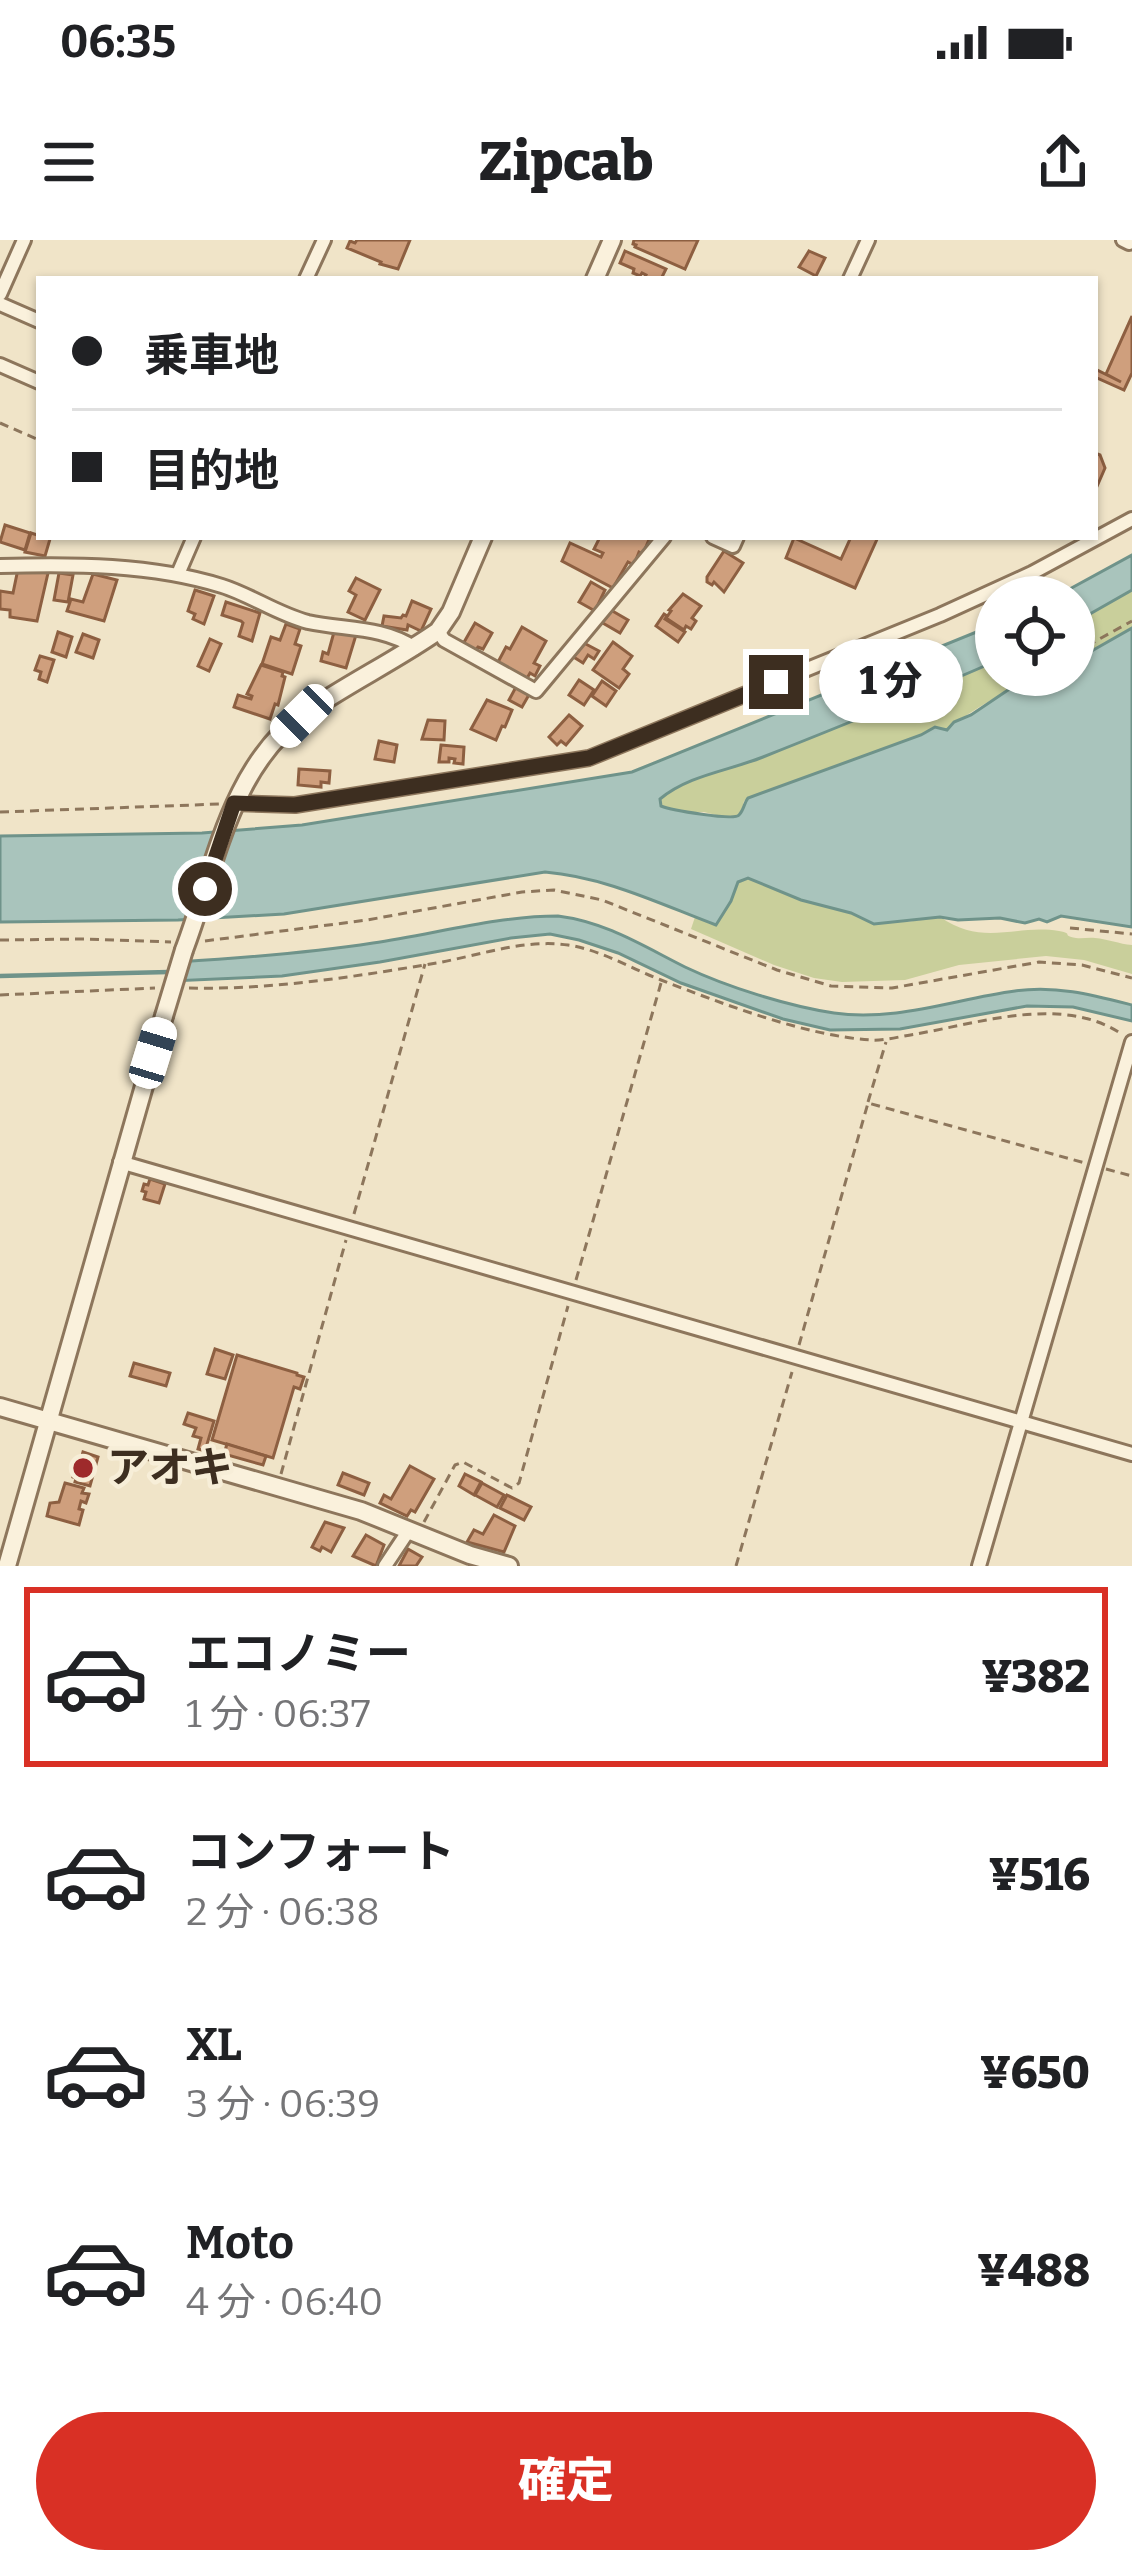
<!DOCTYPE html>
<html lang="ja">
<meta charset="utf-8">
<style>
:root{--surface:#fff;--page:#f2f2f2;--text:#202124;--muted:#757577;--line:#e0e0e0;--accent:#d93025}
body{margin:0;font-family:Bitter,"Noto Sans JP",serif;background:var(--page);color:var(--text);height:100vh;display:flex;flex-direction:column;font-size:45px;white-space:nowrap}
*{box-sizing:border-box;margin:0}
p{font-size:39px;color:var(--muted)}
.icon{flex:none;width:66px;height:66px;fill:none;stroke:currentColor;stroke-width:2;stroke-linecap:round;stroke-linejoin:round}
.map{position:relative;height:1326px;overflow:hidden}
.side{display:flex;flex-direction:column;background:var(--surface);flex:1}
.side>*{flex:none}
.guide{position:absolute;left:36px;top:36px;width:1062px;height:264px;border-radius:0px;box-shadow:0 3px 9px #0004;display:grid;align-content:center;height:264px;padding:0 36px;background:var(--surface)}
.controls{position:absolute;left:975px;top:336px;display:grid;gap:24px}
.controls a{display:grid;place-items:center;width:120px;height:120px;border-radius:50%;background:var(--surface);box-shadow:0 3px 9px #0004;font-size:60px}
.end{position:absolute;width:54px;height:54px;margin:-27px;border:15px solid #3d2e20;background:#fff;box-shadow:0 0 0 6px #fff}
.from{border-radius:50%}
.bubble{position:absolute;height:84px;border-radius:42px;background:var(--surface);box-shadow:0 3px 9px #0004;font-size:39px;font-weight:800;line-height:84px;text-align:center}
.car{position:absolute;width:36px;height:72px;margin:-36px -18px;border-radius:15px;box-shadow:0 0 9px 3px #0007;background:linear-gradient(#fff 24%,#345 0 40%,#fff 0 76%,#345 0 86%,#fff 0)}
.guide b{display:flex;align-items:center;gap:42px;height:114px;font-size:45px}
.guide b+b{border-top:3px solid var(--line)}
.guide i{width:30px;height:30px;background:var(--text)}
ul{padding:21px 0 0;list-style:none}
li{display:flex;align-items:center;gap:36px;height:180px;margin:0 24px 18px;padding:0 12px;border:6px solid transparent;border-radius:0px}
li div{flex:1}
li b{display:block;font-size:45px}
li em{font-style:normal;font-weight:800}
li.on{border-color:var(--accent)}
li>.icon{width:108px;height:108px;stroke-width:1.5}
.action{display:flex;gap:24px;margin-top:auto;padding:24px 36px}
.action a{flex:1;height:138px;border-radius:72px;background:var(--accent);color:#fff;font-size:48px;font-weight:800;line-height:138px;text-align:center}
.status{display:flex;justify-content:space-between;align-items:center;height:84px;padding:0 60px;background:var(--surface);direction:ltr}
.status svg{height:33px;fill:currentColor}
header{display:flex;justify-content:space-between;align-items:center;height:156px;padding:0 36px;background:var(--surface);font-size:54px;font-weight:800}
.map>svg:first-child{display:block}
.green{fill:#c9cf9b}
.water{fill:#a9c4bc;stroke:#6f938a;stroke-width:3}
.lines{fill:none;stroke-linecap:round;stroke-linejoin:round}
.stream{stroke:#6f938a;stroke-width:4.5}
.building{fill:#cf9f7d;stroke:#8d5f41;stroke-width:3}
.minor-casing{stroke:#8d765c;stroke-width:18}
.tertiary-casing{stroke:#8d765c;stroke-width:22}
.path{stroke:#8d765c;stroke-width:3;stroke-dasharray:9 6;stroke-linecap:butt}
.minor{stroke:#faf1dc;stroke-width:12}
.tertiary{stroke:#faf1dc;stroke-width:16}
.tertiary-bridge-casing{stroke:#8d765c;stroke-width:22;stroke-linecap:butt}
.tertiary-bridge{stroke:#faf1dc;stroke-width:16}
.route{stroke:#3d2e20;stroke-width:15}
.poi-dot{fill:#9e2a2b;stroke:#f7eed8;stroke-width:4.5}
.labels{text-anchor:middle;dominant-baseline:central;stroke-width:9;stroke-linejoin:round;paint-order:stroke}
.poi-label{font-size:42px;font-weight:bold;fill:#3d2e20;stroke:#f7eed8;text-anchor:start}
</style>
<div class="status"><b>06:35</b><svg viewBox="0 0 49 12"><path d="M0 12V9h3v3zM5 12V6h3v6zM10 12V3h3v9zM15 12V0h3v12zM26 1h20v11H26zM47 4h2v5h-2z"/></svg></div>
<header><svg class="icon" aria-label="menu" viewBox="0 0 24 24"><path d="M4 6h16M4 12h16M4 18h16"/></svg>Zipcab<svg class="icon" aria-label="share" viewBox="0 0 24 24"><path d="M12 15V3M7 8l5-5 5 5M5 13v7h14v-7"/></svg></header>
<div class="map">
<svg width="1132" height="1326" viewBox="0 0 1132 1326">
<rect width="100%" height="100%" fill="#f0e4c8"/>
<!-- green -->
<g class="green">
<polygon points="1132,350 1132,387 1074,421 1074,383"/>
<path d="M 996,421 L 996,435 L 1050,435 C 1037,443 1028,445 1014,449 C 1003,451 954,482 947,490 L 935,487 L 921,495 L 748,558 L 744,561 L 741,573 L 732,579 L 704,572 L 680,572 L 660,566 L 660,559 C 690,535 728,531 763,517 C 841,486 919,455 996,421 Z"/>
<path d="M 748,637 L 801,660 L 851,673 L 868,682 L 907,682 L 940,677 C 983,707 1015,684 1059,691 C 1075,694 1060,695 1076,698 C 1082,699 1089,697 1095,698 C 1108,699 1119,704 1132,705 L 1132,734 L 1084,720 L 1046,716 L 959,725 L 905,740 L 842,742 L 814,738 L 774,725 L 691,689 L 695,677 L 716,684 L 731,661 L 738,642 Z"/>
</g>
<!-- water -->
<g class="water">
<polygon points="1132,315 1132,350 1074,383 1074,357 1055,357"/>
<path d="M 996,384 L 996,421 C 919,455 841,486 763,517 C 728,531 689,535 660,559 L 661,566 C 671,570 734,581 739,575 C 744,570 744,563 748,558 L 921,495 L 935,487 L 947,490 L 954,482 L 971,475 L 1011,448 L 1031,447 L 1050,435 L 1074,435 L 1074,421 L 1132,388 L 1132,687 L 1061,676 L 1047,682 L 1039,679 L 1025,683 L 1000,678 L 958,680 L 940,677 L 874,684 L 851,673 L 801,660 L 748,638 L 738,642 L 731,661 L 716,685 C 660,664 605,637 545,632 L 284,674 L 178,680 L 0,682 L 0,596 L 202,593 L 302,585 L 632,532 Z"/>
<path d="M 558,676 C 606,682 643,706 685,727 C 727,747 788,766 834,773 C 895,782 955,759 1015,751 C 1056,745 1093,755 1132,765 L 1132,781 L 1073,767 L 1027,766 L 900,789 L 830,790 L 783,779 L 681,743 L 618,713 L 579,700 L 550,694 L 511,698 L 380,722 L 282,736 L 172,741 L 178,722 C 243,718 308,713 373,703 C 435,694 496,676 558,676 Z"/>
</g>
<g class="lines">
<!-- stream -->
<polyline class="stream" points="0,736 169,732"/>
</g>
<!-- building -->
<g class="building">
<polygon points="357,0 410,0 398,29 380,24 381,22 347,8 350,1 355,3"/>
<polygon points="634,0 698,0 685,29 635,7 636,5 633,4"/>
<polygon points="625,11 666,29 661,39 644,39 646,35 642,33 640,36 633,33 634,29 620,23"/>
<polygon points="809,11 825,18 816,36 799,27"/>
<polygon points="1132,76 1132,133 1124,150 1095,137 1095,129 1121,142 1106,134"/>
<polygon points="1095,213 1100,215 1105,228 1095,251"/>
<polygon points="5,285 30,293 25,310 0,302"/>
<polygon points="31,293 50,299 45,316 25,312"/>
<polygon points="600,297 650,297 643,314 639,312 634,325 628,322 613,348 562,321 570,303 601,317 603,313 594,309"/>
<polygon points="851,297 878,297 855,348 786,318 794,298 841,319"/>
<polygon points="724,311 743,323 724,352 714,342 712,345 707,342 707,337"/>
<polygon points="18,329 48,333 37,381 10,377 10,370 0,369 0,351 13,353"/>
<polygon points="59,333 73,335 68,362 54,360"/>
<polygon points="93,334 117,340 104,381 67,371 71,359 83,362"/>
<polygon points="356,338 380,350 365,380 348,372 356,355 349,351"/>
<polygon points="591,342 605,350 595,371 579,362"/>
<polygon points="195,350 214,356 204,384 193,379 195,374 188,371"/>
<polygon points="683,354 701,366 692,378 696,381 691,389 686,386 684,390 666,378 671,371 669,370"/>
<polygon points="412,361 431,369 421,391 408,385 407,390 382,386 384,376 401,378 403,375 406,376"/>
<polygon points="226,362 260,373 252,401 239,396 243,383 241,381 222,375"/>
<polygon points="609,369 628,380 620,393 601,382"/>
<polygon points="664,374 667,376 665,379 685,392 678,402 656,386"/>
<polygon points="475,383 492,393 483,409 478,407 475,411 463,404"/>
<polygon points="286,384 300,389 295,404 301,406 292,434 262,424 271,397 280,400"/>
<polygon points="522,387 546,401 534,423 540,426 535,436 530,433 526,440 497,424 506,407 510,409"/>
<polygon points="58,392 72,397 66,417 52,412"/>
<polygon points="334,392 356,395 346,428 321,421 323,412 328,414"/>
<polygon points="83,394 99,400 93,418 76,412"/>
<polygon points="210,399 221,404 209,431 198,426"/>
<polygon points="582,402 599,411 594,419 588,415 583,423 572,416"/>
<polygon points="613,402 632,416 623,429 629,434 619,448 593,430"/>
<polygon points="40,416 54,420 47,442 39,439 41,432 35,430"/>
<polygon points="261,425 283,432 282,436 285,437 278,465 275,464 270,479 234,467 238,455 251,459 252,456 247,454"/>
<polygon points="579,440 594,450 584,465 569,455"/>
<polygon points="602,441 616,451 606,466 592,456"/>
<polygon points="517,445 530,453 522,467 509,460"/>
<polygon points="487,460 512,470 505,487 502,486 496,500 471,489"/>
<polygon points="569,475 582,486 566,505 561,501 557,505 549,497"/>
<polygon points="428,480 445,481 444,500 422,499"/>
<polygon points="379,501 397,505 394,522 375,519"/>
<polygon points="441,505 464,507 463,524 454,523 455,519 449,518 449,522 439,522"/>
<polygon points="299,529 330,531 329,543 321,542 321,547 298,545"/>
<polygon points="150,939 165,944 159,963 144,959 146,952 142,951 144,944 148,945"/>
<polygon points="215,1109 233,1115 225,1139 207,1134"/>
<polygon points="237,1115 297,1133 297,1135 304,1137 300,1149 294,1147 273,1218 212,1200"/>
<polygon points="134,1123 170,1133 166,1146 130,1136"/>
<polygon points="188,1173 214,1181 205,1211 198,1209 201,1198 193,1196 196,1188 184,1184"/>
<polygon points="227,1204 266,1216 263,1225 224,1214"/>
<polygon points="83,1212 98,1217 90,1246 75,1242 76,1238 73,1237 74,1233 77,1234"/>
<polygon points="410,1226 434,1239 415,1272 411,1270 407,1276 380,1263 384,1255 391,1259"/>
<polygon points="343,1233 369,1243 364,1255 338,1245"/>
<polygon points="465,1234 481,1242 474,1255 459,1246"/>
<polygon points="65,1243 84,1248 82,1253 89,1254 86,1263 81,1261 79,1269 83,1270 79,1285 47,1276 50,1263 59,1262"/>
<polygon points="482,1243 504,1255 497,1267 475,1255"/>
<polygon points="507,1255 531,1267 524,1280 500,1268"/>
<polygon points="494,1275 515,1286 504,1312 467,1302 474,1290 483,1294"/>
<polygon points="325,1282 344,1288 331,1312 322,1307 320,1311 312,1307"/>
<polygon points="366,1295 384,1305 376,1326 353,1316"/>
<polygon points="408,1309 422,1317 416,1326 399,1326"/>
</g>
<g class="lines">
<!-- minor casing -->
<g class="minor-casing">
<g id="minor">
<polyline points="1123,0 1129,3"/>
<polyline points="306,39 324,0"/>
<polyline points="850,39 868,0"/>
<polyline points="0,54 24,0"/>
<polyline points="0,64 39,81"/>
<polyline points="0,125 39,142"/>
<polyline points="713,297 733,306 737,297"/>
<path d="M 0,326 C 74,324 151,324 222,346 C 251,355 277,374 308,382 C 345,390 382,386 415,408"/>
<polyline points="178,334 194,297"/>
<polyline points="438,391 444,400 536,451 664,297"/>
<polyline points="234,563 295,565 589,518 940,375 1032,333 1132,279"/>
<polyline points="120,922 1132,1214"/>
<polyline points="385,1326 409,1290"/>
<polyline points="979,1326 1132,802"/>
</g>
</g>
<!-- tertiary casing -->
<g class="tertiary-casing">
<g id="tertiary">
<polyline points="595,39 612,0"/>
<path d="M 184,710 C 215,629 229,528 304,474 C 347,444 395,421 438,391 L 451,372 L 483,297"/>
<polyline points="0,1167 361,1271 470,1315 509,1326"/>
<polyline points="7,1326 164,776"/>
</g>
</g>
<!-- path -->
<g class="path">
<polyline points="0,183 39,200"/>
<polyline points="1074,413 1132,381"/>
<polyline points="1015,439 1030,435"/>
<polyline points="0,572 220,564"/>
<polyline points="1070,688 1132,694"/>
<polyline points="0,700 85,699 171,702"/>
<polyline points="205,701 367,680 522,652 554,650 602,660 777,730 831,746 892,748 1039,722 1082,725 1132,738"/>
<path d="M 189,748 C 272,750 360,736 442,722 C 483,714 526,699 568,705 C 601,710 630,728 661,740 C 723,764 806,796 871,800 C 885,801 901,796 916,794 C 980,783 1061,755 1120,793"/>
<polyline points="0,755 155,748"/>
<polyline points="868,862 886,802"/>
<polyline points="1106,929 1132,936"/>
<polyline points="354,974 425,724"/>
<polyline points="576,1040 661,743"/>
<polyline points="799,1105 868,863 1085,923"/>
<polyline points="281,1234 346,1000"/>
<polyline points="424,1282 455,1225 463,1222 512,1248 519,1243 568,1066"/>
<polyline points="736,1326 792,1132"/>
</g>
<!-- minor -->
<use href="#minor" class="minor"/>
<!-- tertiary -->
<use href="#tertiary" class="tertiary"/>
<!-- tertiary-bridge casing -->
<g class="tertiary-bridge-casing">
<polyline id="tertiary-bridge" points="164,776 184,710"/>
</g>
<!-- tertiary-bridge -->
<use href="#tertiary-bridge" class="tertiary-bridge"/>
</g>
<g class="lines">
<!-- route -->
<polyline class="route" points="205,649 234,563 295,565 589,518 776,442"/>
</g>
<!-- markers -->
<circle class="poi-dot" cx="83" cy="1228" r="12"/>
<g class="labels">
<!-- poi labels -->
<g class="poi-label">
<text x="107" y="1228">アオキ</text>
</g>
</g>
</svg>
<div class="controls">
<a><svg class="icon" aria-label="locate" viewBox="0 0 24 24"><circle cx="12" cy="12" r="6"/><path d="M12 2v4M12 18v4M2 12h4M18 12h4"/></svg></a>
</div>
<i class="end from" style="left:205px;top:649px"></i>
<i class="end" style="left:776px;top:442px"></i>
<div class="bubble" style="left:819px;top:399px;width:144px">1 分</div>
<i class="car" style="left:302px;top:476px;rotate:225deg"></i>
<i class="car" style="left:153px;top:813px;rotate:17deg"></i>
<div class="guide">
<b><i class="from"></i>乗車地</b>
<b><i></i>目的地</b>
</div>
</div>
<section class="side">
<ul>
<li class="on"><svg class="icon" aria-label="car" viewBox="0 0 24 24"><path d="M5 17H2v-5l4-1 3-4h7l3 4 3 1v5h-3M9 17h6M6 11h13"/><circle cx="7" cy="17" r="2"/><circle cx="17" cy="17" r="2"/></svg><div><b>エコノミー</b><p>1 分 · 06:37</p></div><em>¥382</em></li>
<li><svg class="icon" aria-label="car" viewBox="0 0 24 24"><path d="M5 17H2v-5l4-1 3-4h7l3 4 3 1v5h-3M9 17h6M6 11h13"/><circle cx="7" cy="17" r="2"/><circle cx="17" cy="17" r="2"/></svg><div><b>コンフォート</b><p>2 分 · 06:38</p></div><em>¥516</em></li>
<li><svg class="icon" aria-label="car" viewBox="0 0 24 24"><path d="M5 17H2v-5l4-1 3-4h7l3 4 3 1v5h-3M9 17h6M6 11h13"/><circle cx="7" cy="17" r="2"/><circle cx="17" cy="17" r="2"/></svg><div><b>XL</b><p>3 分 · 06:39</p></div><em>¥650</em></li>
<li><svg class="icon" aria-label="car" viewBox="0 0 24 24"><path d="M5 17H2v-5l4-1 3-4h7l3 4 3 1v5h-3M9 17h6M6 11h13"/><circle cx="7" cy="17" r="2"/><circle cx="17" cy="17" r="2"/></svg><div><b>Moto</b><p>4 分 · 06:40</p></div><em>¥488</em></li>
</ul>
<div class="action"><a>確定</a></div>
</section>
